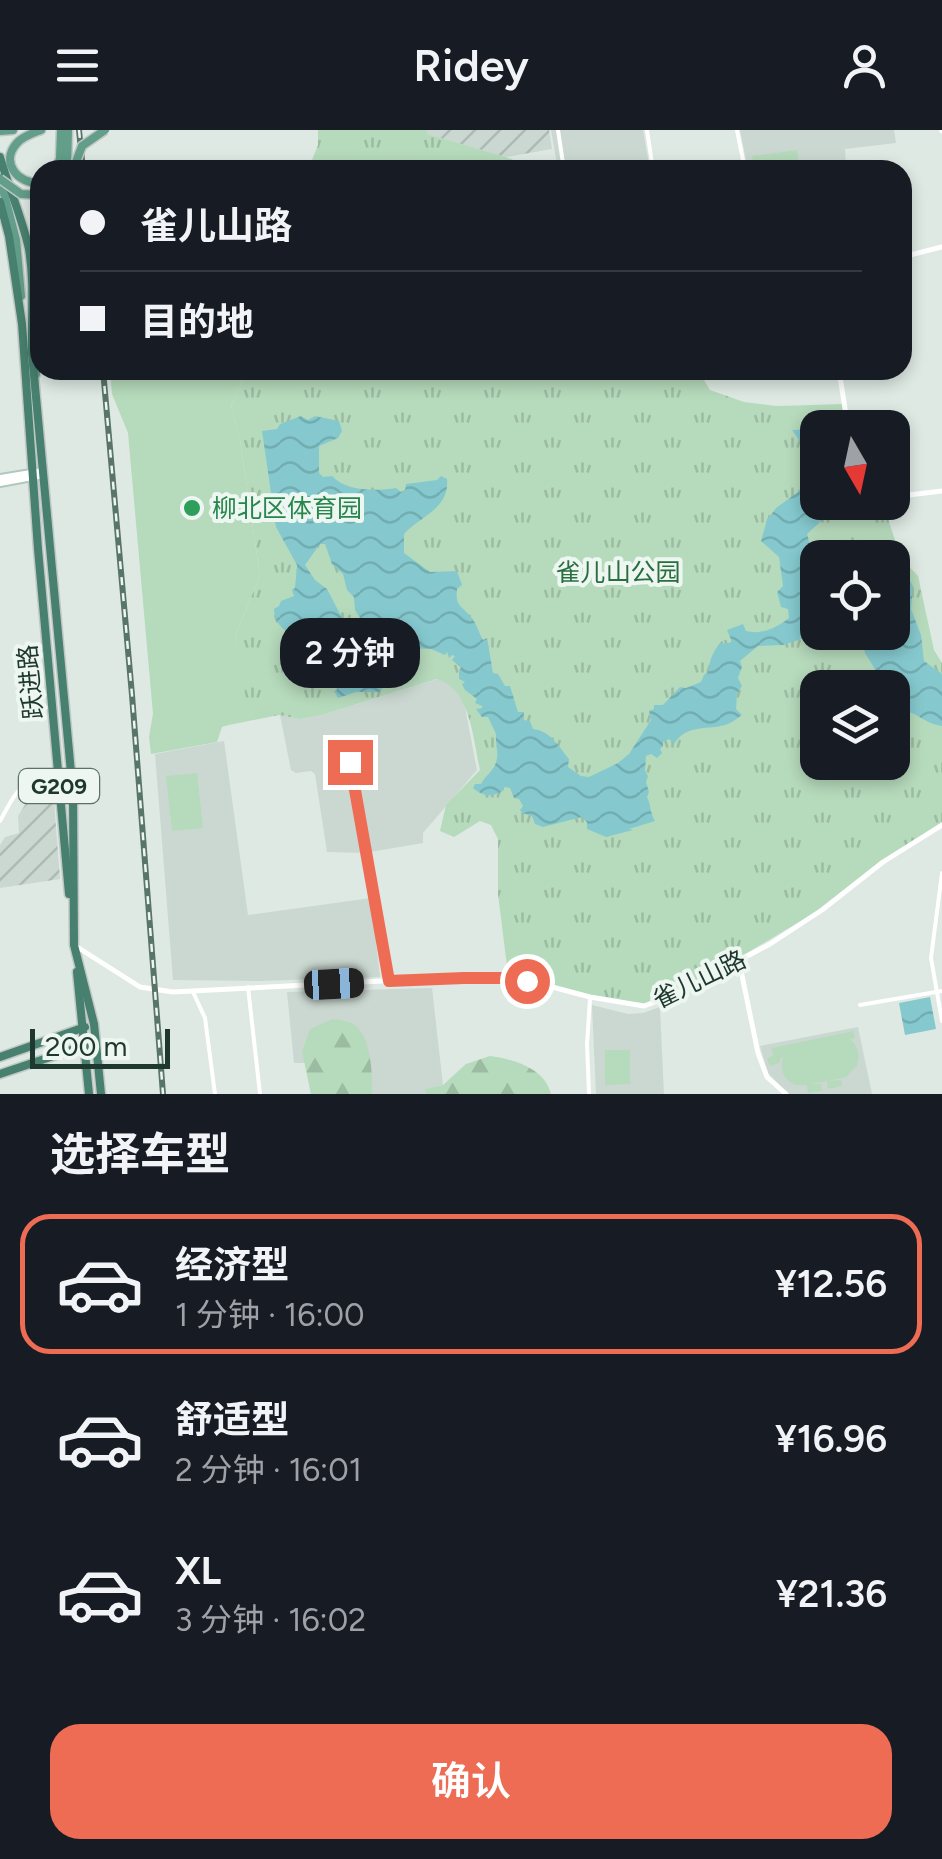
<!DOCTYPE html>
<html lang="zh">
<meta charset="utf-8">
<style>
:root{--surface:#171b24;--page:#20242c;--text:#f1f3f6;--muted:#9ea1a6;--line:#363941;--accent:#ef6c54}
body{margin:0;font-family:Figtree,"Noto Sans SC",sans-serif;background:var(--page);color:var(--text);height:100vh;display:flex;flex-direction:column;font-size:38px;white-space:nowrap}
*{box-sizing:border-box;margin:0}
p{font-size:32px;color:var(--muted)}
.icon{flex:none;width:55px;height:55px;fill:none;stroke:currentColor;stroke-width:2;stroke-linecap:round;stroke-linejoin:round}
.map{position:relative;height:964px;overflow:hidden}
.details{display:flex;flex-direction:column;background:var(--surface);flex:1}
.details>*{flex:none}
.top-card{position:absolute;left:30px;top:30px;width:882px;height:220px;border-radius:30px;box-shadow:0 5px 15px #0003;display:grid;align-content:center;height:220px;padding:0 50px;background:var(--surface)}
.needle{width:65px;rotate:171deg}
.tools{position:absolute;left:800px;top:280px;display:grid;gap:20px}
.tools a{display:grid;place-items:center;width:110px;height:110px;border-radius:20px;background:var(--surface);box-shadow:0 5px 15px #0003;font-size:50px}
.scale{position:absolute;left:30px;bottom:25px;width:140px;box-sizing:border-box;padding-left:10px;border:5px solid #1f382f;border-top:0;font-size:28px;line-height:35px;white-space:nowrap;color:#1f382f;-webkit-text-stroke:8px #edf6f1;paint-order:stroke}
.end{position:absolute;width:45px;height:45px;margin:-22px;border:12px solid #ef6c54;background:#fff;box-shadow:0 0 0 5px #fff}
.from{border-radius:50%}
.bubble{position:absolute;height:70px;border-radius:30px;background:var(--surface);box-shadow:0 5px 15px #0003;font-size:32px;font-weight:600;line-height:70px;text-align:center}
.car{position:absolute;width:30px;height:60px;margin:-30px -15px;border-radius:12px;box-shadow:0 0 8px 2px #0007;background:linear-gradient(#222 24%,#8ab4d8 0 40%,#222 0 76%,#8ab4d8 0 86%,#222 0)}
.top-card b{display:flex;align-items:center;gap:35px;height:95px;font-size:38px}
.top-card b+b{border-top:2px solid var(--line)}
.top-card i{width:25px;height:25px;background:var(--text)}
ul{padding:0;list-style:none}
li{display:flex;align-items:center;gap:30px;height:140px;margin:0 20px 15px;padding:0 30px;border:5px solid transparent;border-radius:30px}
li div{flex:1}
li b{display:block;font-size:38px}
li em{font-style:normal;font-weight:600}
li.selected{border-color:var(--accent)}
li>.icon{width:90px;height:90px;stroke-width:1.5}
h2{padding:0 50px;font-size:45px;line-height:120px}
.cta{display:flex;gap:20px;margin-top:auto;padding:20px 50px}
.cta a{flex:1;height:115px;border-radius:30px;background:var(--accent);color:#fff;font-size:40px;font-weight:600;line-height:115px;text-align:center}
header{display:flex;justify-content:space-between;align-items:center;height:130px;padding:0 50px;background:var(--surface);font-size:45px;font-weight:600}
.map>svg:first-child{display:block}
.built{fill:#cbd8d1}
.industrial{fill:url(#industrial-furrows)}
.green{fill:#b6dabc}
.forest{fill:url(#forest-firs)}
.park{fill:url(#park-tufts);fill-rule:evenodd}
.water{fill:url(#water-waves);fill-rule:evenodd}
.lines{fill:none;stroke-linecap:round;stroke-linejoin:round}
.secondary-casing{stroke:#b1c8bd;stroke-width:10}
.primary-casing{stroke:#c0c7c5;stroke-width:11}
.trunk-casing{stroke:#c0c7c5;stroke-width:11}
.minor{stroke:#fff;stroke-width:4}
.tertiary{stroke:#fff;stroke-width:5}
.secondary{stroke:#fff;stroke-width:6}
.primary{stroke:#629e89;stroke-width:8}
.trunk{stroke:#47806e;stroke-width:8}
.rail-casing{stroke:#59746a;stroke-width:6}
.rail{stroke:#edf6f1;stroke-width:2.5;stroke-dasharray:8;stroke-linecap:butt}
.primary-bridge-casing{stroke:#c0c7c5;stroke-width:11;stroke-linecap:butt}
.primary-bridge{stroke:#629e89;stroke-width:8}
.route{stroke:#ef6c54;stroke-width:12}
.leisure-dot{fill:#2e9e5b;stroke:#edf6f1;stroke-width:4}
.labels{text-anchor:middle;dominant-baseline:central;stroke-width:8;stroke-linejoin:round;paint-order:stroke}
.shield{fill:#edf6f1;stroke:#5d7169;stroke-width:2.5}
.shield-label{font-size:22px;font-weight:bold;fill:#1f382f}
.leisure-label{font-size:25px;fill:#27864d;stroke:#edf6f1;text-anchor:start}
.park-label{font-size:25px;fill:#2a6d3e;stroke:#edf6f1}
.street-label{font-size:25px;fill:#1f382f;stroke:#edf6f1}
</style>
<header><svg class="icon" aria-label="menu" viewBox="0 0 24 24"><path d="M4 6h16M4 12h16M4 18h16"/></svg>Ridey<svg class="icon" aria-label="person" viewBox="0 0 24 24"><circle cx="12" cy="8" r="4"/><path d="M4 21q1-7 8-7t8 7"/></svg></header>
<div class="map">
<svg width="942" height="964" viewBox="0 0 942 964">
<defs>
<pattern id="industrial-furrows" width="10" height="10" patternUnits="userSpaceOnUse" patternTransform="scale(2.5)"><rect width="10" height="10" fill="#cbd8d1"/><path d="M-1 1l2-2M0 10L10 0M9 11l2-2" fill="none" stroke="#aebab4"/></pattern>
<pattern id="forest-firs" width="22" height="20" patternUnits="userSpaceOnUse" patternTransform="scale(2.5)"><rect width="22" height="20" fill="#b6dabc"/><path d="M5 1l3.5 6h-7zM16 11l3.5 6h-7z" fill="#9cbca2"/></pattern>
<pattern id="park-tufts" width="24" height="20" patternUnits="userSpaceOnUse" patternTransform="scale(2.5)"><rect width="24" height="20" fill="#b6dabc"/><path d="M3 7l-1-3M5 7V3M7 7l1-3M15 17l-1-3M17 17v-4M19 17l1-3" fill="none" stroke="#9cbca2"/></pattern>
<pattern id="water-waves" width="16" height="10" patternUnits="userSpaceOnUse" patternTransform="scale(2.5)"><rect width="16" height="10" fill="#85c9ce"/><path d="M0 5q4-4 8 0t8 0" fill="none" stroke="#72adb1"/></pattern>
</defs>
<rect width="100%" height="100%" fill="#dde9e2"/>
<!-- built -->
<g class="built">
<polygon points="551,0 643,0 650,40 558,40"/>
<polygon points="740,0 894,0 896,13 845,19 846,40 748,40"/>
<polygon points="438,549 451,553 464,572 477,640 423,703 423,713 364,723 327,722 315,644 311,641 296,643 291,640 280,585 300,589 322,585"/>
<polygon points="224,611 248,785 371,768 380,847 260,851 173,850 155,624"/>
<polygon points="432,858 443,955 426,959 426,964 311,964 305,933 294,933 287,862"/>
<polygon points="592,875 628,884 643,883 660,877 664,964 596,964"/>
<polygon points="858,897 872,964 788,964 768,943 760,916"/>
</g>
<!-- industrial -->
<g class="industrial">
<polygon points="426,0 549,0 552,19 506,27 426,4"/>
<polygon points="53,658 60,749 0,758 0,715 5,707 19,703 18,686 30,667"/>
</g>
<!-- green -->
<g class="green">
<polygon points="797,20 800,40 754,40 752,26"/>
<polygon points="110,240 247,240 231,276 240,310 260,446 235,506 247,569 229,595 222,597 217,612 151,624 149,607 153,584 128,303 112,264"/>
<polygon points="197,643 203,698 172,701 166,646"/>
<path d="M 854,901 L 855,908 L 850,909 C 859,917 860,925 857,936 L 846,947 L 828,951 L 841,950 L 842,956 L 828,959 L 827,951 L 810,954 L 821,954 L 822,961 L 808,963 L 807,955 C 785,958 778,941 784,923 L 779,933 L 770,936 L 767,928 L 773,926 L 772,918 Z"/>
<polygon points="605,920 630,920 630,954 605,955"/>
</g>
<!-- forest -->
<g class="forest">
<path d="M 332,889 C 339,890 350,891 355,895 C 371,906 373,946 372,964 L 311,964 L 302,921 L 310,899 Z"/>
<path d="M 490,926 C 513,929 545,938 551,964 L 426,964 L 425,959 L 443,955 L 466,934 Z"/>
</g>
<!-- park -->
<g class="park">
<polygon points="318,0 426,0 427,4 506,27 537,40 308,40 318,15"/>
<path d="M 247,240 L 698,240 L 710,260 L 744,272 L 777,276 L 844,274 L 848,297 L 818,298 L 818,372 L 885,373 L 889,392 L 901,428 L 918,446 L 934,520 L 942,533 L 942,692 L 882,731 L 821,779 L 740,827 L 675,862 L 643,874 L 590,865 L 519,847 L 507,836 L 498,764 L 498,709 L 491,695 L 480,691 L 454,707 L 440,701 L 446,675 L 480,640 C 473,610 471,559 437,549 L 322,585 L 300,589 L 279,585 L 229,595 L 246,569 L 235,506 L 260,446 L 240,310 L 231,276 ZM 818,428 L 892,428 L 892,502 L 818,502 ZM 818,558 L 892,558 L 892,632 L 818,632 Z"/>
</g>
<!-- water -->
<g class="water">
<path d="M 301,286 L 308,290 L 315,286 L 339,291 L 342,301 L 338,308 L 319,316 L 319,343 L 323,347 L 332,346 C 347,362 377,361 396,358 L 401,362 L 405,360 L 406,354 L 437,350 L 441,346 L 447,349 C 450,379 420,386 404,404 L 404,423 L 430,442 L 457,441 L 462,455 L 457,459 C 455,476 461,475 471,487 C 476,492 479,503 483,510 L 487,508 L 493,543 L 498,544 L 505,556 L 510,556 L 518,582 L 524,582 L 523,590 L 530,591 L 533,599 C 551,601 558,616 569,629 L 568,637 L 581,646 L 589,647 L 618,633 L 629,624 L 651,590 L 649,581 L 654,579 L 654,575 L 663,575 L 680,557 L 686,558 L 701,552 L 704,545 L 709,541 C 709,529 714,520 722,511 L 724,514 L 732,512 L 727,500 L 743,494 L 746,501 C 762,505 776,498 789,488 L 788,479 L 781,477 L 777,462 L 783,456 L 779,427 L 761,411 L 767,390 L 776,378 L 798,362 L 809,345 L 804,317 L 792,300 L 817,299 L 818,372 L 841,373 L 807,404 C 815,425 798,444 817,458 L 818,502 L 820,503 L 783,515 L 758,516 L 740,531 L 742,537 L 738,548 L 742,556 L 737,564 L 736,579 L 742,585 C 737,588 733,592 728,594 C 708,601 687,593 674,614 L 669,609 L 663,612 L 663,616 L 660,619 L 662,623 L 657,628 L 651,624 L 646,626 L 645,641 L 648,646 L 646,652 L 649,662 L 647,667 C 651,675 650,683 655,691 L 629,699 L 633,700 L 606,707 L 587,699 L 587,692 L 582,687 L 543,697 L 535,694 L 532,686 L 522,683 L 520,680 L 523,676 L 519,669 L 514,668 L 510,658 L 504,657 L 504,660 C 492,668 484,667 473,658 L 475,654 L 481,654 C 485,646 492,642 495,635 C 500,625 495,614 496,604 L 488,587 L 482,587 L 476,579 L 482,578 L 482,576 L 475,573 L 477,569 L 465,560 L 462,554 L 465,552 L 459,549 L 459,541 L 461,537 L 452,530 L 455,526 L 452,525 L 449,528 L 447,522 L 445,525 L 431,519 L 409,518 L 407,523 L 410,526 L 402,530 L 399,537 L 392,541 L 390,550 L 379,562 L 356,562 L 338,568 L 334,561 L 337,560 L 336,556 L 343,546 L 341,538 C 329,538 324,536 317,527 L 319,524 L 316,517 L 318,513 C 299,508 274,502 274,479 L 279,476 L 281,471 L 294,466 L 292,460 L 295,458 L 297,435 L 276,397 L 262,301 L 277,299 L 280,294 ZM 320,414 L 325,414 L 332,434 L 343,444 L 347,460 L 354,467 L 355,480 L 368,501 L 366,507 L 356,505 L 340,484 L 327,459 L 315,450 L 305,435 Z"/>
<path d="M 893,440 L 908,447 L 913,456 L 911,479 L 921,505 L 924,531 L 942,544 L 942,596 C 925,594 919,583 899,579 L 893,568 L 892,558 L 886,557 L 865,523 L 861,503 L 892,502 Z"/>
<polygon points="930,867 936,899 905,905 899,873"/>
</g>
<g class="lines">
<!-- secondary casing -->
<g class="secondary-casing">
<g id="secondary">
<polyline points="0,348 43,341"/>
<polyline points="0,353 43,345"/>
</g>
</g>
<!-- primary casing -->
<g class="primary-casing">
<g id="primary">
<polyline points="0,1 13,0"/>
<polyline points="57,40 60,28 61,0"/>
<polyline points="67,40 68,0"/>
<polyline points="0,48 16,110 21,166"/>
<path d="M 40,53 C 17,54 0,32 17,13 C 23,6 33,3 41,0"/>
<polyline points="35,174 40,150"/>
<polyline points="36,244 40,183"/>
</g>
</g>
<!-- trunk casing -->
<g class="trunk-casing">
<g id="trunk">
<path d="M 0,27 C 9,58 22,88 29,119 C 35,154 31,189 32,224 L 73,664 L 74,815 L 94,894 L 101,964"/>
<polyline points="0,72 9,106 22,194 38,419 69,764"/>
<polyline points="77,842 89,964"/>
<polyline points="0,927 85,897"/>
<polyline points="0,944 86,915"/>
</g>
</g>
<!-- minor -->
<g class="minor">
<polyline points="558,0 564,40"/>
<polyline points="647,0 653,40"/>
<polyline points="737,0 745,40"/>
<polyline points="350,632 389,849"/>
<path d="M 0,691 C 19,657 17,653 58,650"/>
<polyline points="942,743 931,828 942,891"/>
<polyline points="248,857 260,964"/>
<polyline points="193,862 205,888 215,964"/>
<polyline points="860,875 942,861"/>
<polyline points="589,964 587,914 590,869"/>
</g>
<!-- tertiary -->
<g class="tertiary">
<polyline points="942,0 942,1"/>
<polyline points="902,127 942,117"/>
<polyline points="839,240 848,298"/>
<polyline points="892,367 942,361"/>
<polyline points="74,815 140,857 173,862 420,849 518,848 590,867 644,876 676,864 770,814 822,780 883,732 942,695"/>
<polyline points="739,831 758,923 767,947 786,964"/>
</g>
<!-- secondary -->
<use href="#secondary" class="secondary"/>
<!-- primary -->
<use href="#primary" class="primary"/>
<!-- trunk -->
<use href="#trunk" class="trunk"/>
<!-- rail casing -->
<g class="rail-casing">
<g id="rail">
<polyline points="79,0 83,40"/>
<polyline points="103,240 132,565 163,964"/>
</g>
</g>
<!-- rail -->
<use href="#rail" class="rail"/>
<!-- primary-bridge casing -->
<g class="primary-bridge-casing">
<g id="primary-bridge">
<polyline points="73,40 82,16 105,0"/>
<polyline points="0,49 21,64 40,65"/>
</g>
</g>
<!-- primary-bridge -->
<use href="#primary-bridge" class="primary-bridge"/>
</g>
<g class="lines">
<!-- route -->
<polyline class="route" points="350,632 389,851 464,848 518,848 527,851"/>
</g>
<!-- markers -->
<circle class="leisure-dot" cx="192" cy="378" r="10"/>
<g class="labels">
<!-- shield labels -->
<rect class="shield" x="19" y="639" width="80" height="34" rx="8"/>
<g class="shield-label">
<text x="59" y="656">G209</text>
</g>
<!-- leisure labels -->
<g class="leisure-label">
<text x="212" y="378">柳北区体育园</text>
</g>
<!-- park labels -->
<g class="park-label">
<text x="618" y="442">雀儿山公园</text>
</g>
<!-- street labels -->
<g class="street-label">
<text transform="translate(30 552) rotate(-95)">跃进路</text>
<text transform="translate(699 849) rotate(-26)">雀儿山路</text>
</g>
</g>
</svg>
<div class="tools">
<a><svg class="needle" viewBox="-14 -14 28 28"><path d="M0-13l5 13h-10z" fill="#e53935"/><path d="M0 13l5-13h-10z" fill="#9ea1a6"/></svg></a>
<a><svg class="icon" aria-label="locate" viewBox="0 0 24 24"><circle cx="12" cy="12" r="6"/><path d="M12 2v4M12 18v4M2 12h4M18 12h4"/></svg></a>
<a><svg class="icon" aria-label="layers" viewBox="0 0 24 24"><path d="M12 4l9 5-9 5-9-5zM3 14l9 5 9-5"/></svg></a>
</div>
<div class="scale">200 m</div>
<i class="end from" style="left:527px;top:851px"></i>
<i class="end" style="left:350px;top:632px"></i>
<div class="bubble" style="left:280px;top:488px;width:140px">2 分钟</div>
<i class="car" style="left:334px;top:854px;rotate:87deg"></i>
<div class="top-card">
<b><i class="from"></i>雀儿山路</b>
<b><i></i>目的地</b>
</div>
</div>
<section class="details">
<h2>选择车型</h2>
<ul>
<li class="selected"><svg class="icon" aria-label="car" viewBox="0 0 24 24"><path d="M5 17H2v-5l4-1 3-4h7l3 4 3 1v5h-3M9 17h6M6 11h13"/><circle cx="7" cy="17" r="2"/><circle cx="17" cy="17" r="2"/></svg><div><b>经济型</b><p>1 分钟 · 16:00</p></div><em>¥12.56</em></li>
<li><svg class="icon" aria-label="car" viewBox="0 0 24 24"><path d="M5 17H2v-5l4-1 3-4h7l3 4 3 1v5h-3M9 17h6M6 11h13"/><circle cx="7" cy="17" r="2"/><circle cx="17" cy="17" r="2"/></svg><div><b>舒适型</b><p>2 分钟 · 16:01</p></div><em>¥16.96</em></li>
<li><svg class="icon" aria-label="car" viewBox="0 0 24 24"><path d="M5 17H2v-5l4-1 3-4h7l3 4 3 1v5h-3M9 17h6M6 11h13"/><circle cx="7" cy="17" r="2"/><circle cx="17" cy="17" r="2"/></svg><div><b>XL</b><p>3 分钟 · 16:02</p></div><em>¥21.36</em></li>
</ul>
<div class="cta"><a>确认</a></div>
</section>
